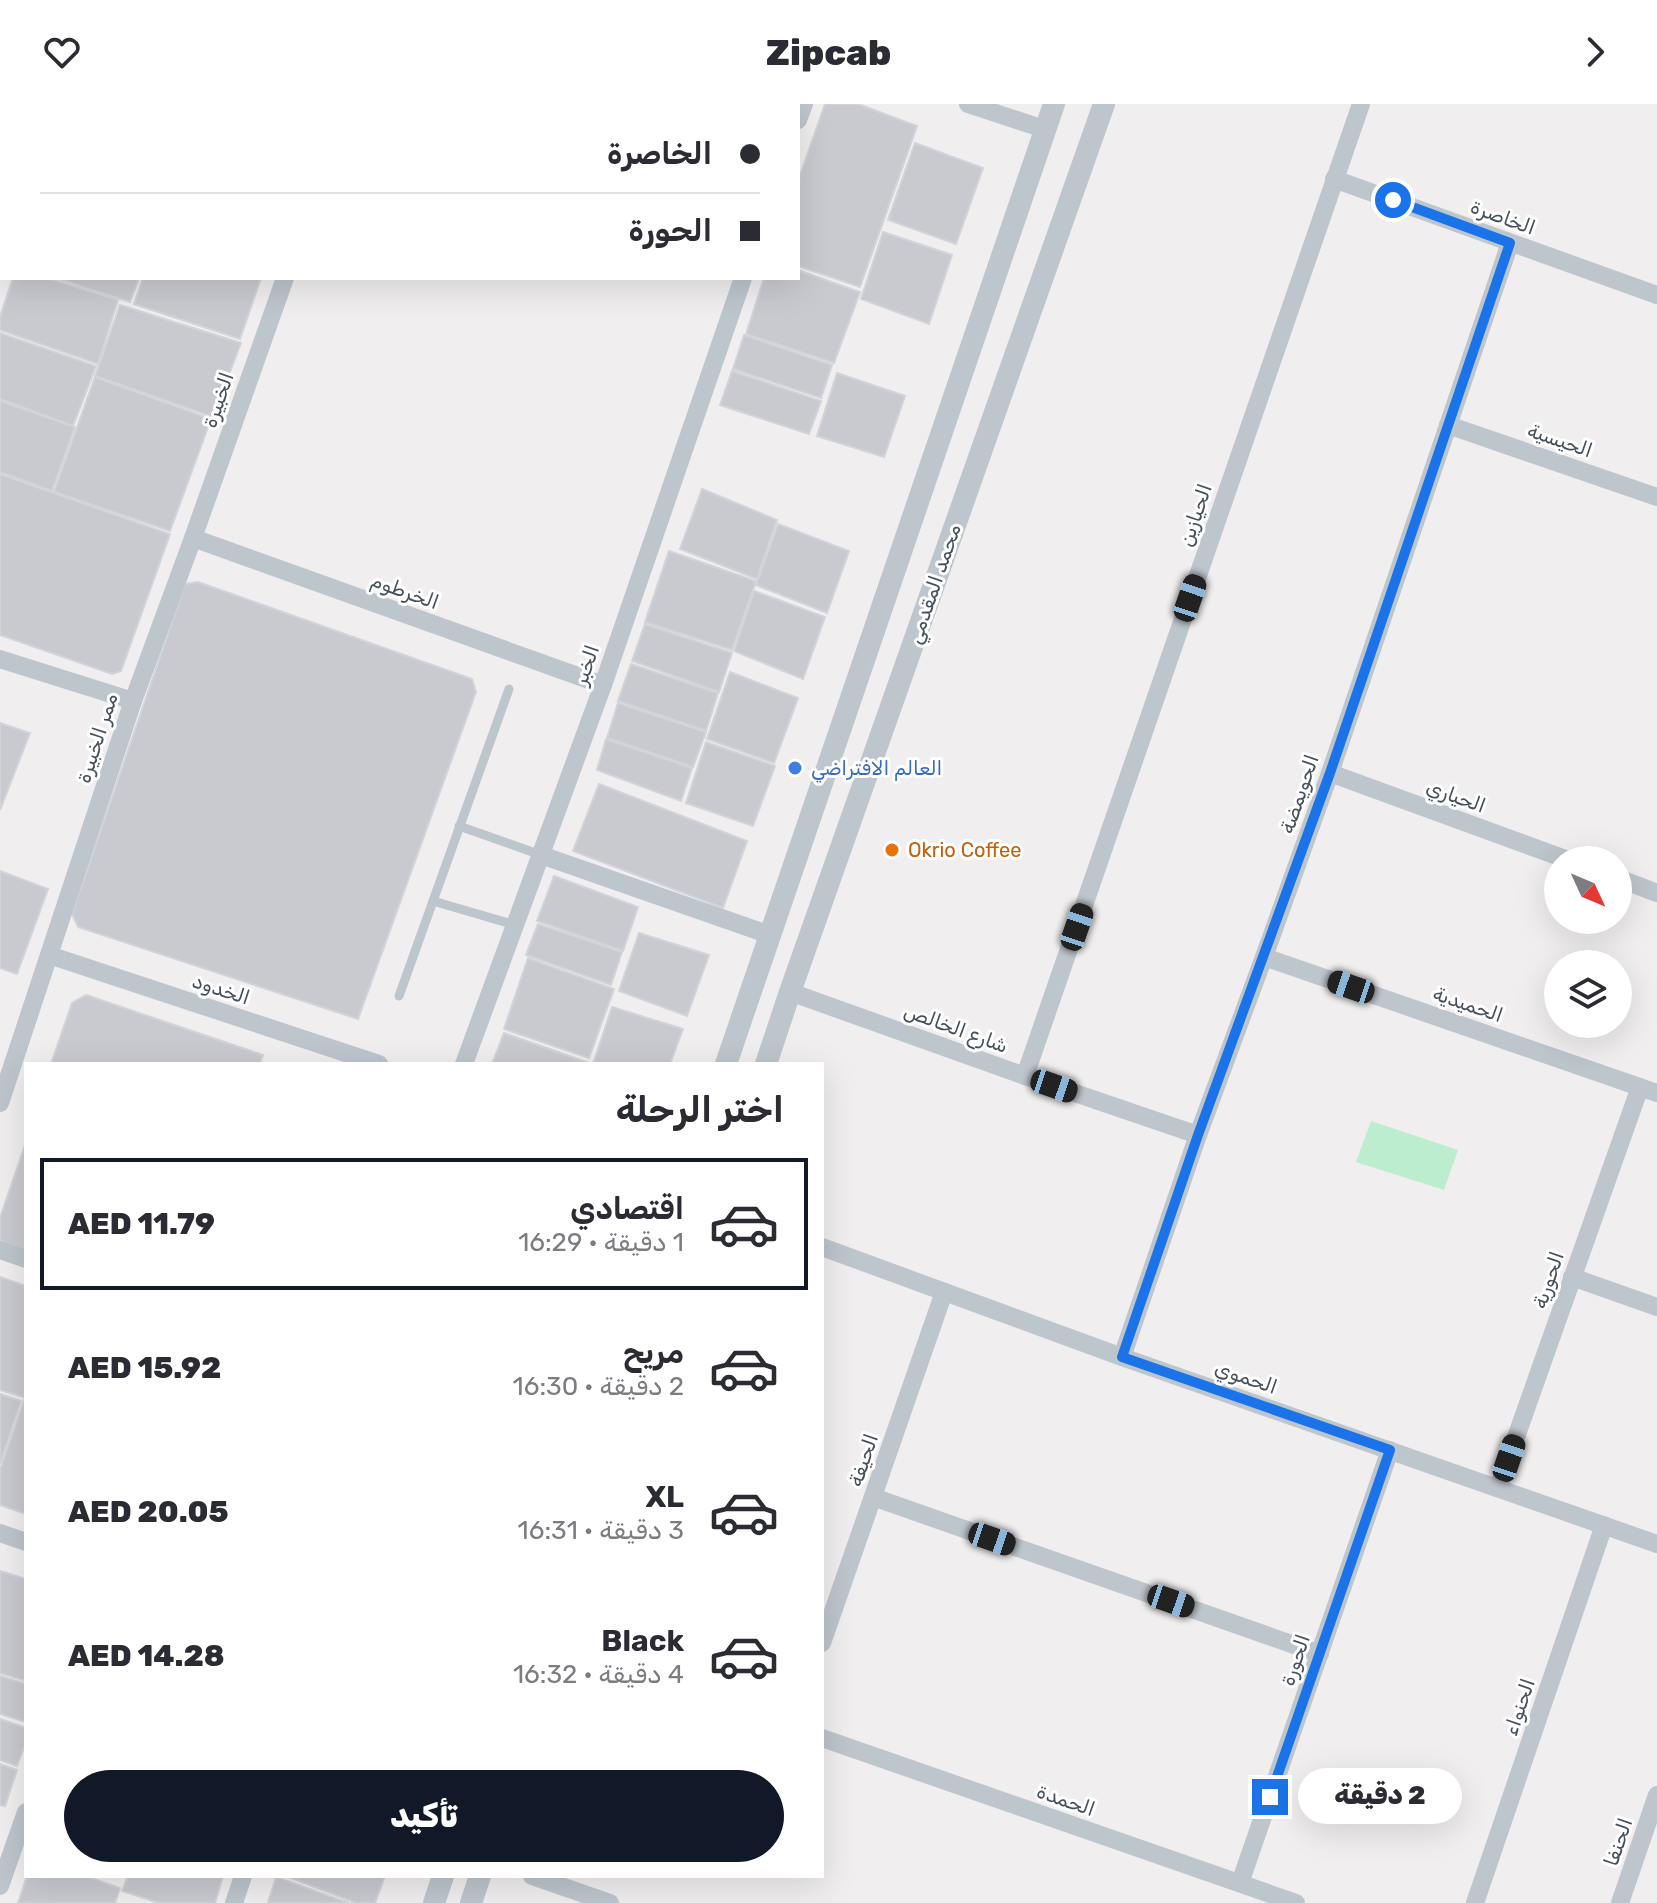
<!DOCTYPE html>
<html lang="ar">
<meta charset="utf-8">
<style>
:root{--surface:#fff;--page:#f7f7f7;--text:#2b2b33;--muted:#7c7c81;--line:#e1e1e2;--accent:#111827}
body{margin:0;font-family:Rubik,"Noto Naskh Arabic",sans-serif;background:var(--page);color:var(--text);direction:rtl;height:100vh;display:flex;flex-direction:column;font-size:30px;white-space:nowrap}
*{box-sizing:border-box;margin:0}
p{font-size:26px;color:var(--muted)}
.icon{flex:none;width:44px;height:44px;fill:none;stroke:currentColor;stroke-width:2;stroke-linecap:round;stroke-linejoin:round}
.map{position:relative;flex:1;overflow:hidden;direction:ltr}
.drawer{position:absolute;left:24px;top:958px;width:800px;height:816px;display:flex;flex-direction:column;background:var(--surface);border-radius:0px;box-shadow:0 8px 32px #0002;direction:rtl}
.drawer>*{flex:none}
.top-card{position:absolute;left:0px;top:0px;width:800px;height:176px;box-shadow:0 8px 32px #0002;direction:rtl;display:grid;align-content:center;height:176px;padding:0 40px;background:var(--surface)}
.needle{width:52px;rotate:134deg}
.buttons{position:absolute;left:1544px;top:742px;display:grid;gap:16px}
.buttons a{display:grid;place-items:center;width:88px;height:88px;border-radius:50%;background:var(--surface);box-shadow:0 8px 32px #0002;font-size:40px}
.end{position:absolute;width:36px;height:36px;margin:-18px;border:10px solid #1a73e8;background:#fff;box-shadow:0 0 0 4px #fff}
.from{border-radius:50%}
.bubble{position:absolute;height:56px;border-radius:28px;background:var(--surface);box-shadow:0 8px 32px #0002;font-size:26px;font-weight:800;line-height:56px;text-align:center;direction:rtl}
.car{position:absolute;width:24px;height:48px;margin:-24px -12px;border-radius:10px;box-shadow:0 0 6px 2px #0007;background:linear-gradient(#222 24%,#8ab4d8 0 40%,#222 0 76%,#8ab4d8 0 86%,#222 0)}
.top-card b{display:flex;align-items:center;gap:28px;height:76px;font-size:30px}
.top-card b+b{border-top:2px solid var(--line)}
.top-card i{width:20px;height:20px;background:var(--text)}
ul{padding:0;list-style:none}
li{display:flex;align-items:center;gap:24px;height:132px;margin:0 16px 12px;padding:0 24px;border:4px solid transparent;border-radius:0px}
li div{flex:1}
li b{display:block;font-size:30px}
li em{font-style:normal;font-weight:800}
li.active{border-color:var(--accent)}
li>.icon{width:72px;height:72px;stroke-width:1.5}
h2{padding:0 40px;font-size:36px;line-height:96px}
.action{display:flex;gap:16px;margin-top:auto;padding:16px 40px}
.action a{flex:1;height:92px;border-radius:48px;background:var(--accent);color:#fff;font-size:32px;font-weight:800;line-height:92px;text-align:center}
header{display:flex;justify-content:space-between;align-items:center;height:104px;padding:0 40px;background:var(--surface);font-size:36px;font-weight:800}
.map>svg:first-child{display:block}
.green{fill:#bdedcf}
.building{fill:#c8cad0;stroke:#d2d4d9;stroke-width:2}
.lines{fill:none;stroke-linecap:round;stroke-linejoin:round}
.service{stroke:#bdc5cd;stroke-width:9}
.minor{stroke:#bdc5cd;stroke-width:18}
.tertiary{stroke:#bdc5cd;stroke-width:22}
.route{stroke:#1a73e8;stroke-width:10}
.shop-dot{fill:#3f7fe0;stroke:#fff;stroke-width:3}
.food-dot{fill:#e8710a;stroke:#fff;stroke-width:3}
.labels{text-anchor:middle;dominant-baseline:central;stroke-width:6;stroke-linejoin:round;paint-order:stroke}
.street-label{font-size:20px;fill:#47515b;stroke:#fff}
.shop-label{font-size:20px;fill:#366cbe;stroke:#fff;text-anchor:start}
.food-label{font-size:20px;fill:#c56008;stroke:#fff;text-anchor:start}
</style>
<header><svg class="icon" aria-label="forward" viewBox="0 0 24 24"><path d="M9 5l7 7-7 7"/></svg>Zipcab<svg class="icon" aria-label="heart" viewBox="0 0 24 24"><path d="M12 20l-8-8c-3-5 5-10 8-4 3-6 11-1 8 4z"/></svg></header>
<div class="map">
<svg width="1657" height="1799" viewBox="0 0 1657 1799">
<rect width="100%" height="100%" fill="#f0eeee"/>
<!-- green -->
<polygon class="green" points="1371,1017 1458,1046 1444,1086 1356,1058"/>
<!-- building -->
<g class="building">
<polygon points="73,0 192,0 198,2 73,2"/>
<polygon points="205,0 315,0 321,2 204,2"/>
<polygon points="825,0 858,0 917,22 860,183 798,162 798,77"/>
<polygon points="915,39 983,64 956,140 888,116"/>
<polygon points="883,128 952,151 929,220 861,195"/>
<polygon points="798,166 860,188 834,259 746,230 764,174 798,174"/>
<polygon points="13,174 47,174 118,196 98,260 0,226 0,213"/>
<polygon points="56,174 139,174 130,198"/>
<polygon points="143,174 261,174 240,235 134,200"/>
<polygon points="120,201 241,239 213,313 95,272"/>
<polygon points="0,229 96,262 73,322 0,295"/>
<polygon points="744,231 832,261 821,294 733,265"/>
<polygon points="732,267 821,297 809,330 720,301"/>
<polygon points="837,269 905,292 884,353 817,332"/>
<polygon points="95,273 211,315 170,427 54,388"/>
<polygon points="0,297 75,323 52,387 0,368"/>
<polygon points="0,370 170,430 121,567 112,570 0,531"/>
<polygon points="702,385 777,416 757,475 680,445"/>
<polygon points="778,420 849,447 827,509 756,481"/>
<polygon points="669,447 756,477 732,546 645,518"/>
<polygon points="198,478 472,575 476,588 358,915 78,823 72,810 185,480"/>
<polygon points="754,487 825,513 803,575 734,547"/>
<polygon points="645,520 732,549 719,588 632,557"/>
<polygon points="631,560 718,589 706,627 618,597"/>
<polygon points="730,568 798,594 774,659 707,635"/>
<polygon points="618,599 706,628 693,663 607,634"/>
<polygon points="0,619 30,629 0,706"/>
<polygon points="606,635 692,664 681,697 597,666"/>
<polygon points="706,638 775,662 753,722 686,699"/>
<polygon points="599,680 747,737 723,804 573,747"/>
<polygon points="0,767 48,785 17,870 0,864"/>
<polygon points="554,772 638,803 623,847 537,817"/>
<polygon points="538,820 622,848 611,881 526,851"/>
<polygon points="639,829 709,851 687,912 619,887"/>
<polygon points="528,854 614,885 589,954 504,925"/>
<polygon points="86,891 263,951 260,960 51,960 72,899"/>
<polygon points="612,903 683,925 670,960 593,960"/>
<polygon points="504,929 589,959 588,960 492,960"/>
<polygon points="26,1038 26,1147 0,1137 0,1114"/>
<polygon points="0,1173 26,1182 26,1294 0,1286"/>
<polygon points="0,1290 21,1297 0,1360"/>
<polygon points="24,1296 26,1297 26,1410 0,1401 0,1366"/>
<polygon points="0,1467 26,1475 26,1577 0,1569"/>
<polygon points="0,1572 26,1580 26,1618 0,1610"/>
<polygon points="0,1615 26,1624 26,1638 17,1662 0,1656"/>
<polygon points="0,1660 17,1666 5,1702 0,1701"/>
<polygon points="27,1772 85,1772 120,1784 115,1799 18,1799"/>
<polygon points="128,1772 223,1772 215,1799 159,1799 122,1787"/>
<polygon points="286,1772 385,1772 375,1799 356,1799"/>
<polygon points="276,1773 349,1799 268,1799"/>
</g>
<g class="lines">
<!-- service -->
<g class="service">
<polyline points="459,722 541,751"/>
<polyline points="433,797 515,821"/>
<polyline points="399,892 509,585"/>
</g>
<!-- minor -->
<g class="minor">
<polyline points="968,0 1044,25"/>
<polyline points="43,2 44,0"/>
<polyline points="345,2 346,0"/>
<polyline points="798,16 804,0"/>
<polyline points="1334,75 1657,191"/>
<polyline points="0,126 2,120"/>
<polyline points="1448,321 1657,393"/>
<polyline points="193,434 603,581"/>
<polyline points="0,555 133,597"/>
<polyline points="1330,669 1568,756"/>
<polyline points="541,751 770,831"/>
<polyline points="1618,774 1657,789"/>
<polyline points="49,851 379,960"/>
<polyline points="1264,853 1657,989"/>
<polyline points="790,888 1025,972 1198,1031"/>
<polyline points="464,960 603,581 743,174"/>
<polyline points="1025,972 1361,0"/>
<polyline points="0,999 133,597 193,434 285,174"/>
<polyline points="822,1143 1122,1253 1657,1440"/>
<polyline points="0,1146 26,1155"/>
<polyline points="1572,1173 1657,1203"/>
<polyline points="1122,1253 1198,1031 1264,853 1330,669 1510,139"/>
<polyline points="1498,1384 1640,983"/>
<polyline points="873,1393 1320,1550"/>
<polyline points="0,1429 26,1438"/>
<polyline points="822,1539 944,1188"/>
<polyline points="822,1634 1296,1799"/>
<polyline points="532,1772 610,1799"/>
<polyline points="1240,1779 1390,1346"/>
<polyline points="0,1782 26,1708"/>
<polyline points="234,1799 243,1772"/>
<polyline points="1475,1799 1604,1421"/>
<polyline points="1620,1799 1657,1691"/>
</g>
<!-- tertiary -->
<g class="tertiary">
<polyline points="726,960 1054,0"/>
<polyline points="766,960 790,888 1104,0"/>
<polyline points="434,1799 443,1772"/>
<polyline points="471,1799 480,1772"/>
</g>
</g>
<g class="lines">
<!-- route -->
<polyline class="route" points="1270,1693 1390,1346 1122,1253 1198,1031 1330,669 1510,139 1393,96"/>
</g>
<!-- markers -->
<circle class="shop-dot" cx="795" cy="664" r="8"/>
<circle class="food-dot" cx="892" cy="746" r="8"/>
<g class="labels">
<!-- street labels -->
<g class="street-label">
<text transform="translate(1503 113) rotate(20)">الخاصرة</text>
<text transform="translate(218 296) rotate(-71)">الخبيرة</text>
<text transform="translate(1560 336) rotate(19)">الحيسية</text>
<text transform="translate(1195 411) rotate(-71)">الحيازين</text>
<text transform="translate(934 480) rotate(-71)">محمد المقدمي</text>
<text transform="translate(405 487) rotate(20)">الخرطوم</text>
<text transform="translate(586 561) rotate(-71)">الخبر</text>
<text transform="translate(97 634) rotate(-72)">ممر الخبيرة</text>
<text transform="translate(1299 690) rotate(-71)">الحويمضة</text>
<text transform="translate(1456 692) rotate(20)">الحياري</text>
<text transform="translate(221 885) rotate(18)">الخدود</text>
<text transform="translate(1468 900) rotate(19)">الحميدية</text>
<text transform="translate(956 924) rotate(20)">شارع الخالص</text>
<text transform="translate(1548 1176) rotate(-71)">الحورية</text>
<text transform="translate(1246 1273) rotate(19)">الحموي</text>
<text transform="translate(863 1356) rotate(-71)">الحيفة</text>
<text transform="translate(1295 1556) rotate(-71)">الحورة</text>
<text transform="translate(1519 1603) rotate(-71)">الحنواء</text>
<text transform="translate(1066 1696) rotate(19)">الحمدة</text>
<text transform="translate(1618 1738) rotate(-71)">الحنفا</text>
</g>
<!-- shop labels -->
<g class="shop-label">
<text x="811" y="664">العالم الافتراضي</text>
</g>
<!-- food labels -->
<g class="food-label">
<text x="908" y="746">Okrio Coffee</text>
</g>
</g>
</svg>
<div class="buttons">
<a><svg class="needle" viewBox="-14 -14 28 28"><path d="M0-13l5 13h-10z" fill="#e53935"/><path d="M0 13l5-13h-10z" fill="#7c7c81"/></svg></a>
<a><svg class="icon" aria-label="layers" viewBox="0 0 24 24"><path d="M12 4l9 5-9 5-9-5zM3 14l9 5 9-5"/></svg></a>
</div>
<i class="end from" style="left:1393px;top:96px"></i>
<i class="end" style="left:1270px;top:1693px"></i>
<div class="bubble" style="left:1298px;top:1664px;width:164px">2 دقيقة</div>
<i class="car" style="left:1190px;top:494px;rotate:19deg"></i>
<i class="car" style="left:1077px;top:823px;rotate:19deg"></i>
<i class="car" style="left:1351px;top:883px;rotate:289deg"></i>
<i class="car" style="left:1054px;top:982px;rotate:109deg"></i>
<i class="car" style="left:1509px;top:1354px;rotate:19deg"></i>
<i class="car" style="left:992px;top:1435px;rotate:109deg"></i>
<i class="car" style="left:1171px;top:1497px;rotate:109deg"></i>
<div class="top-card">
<b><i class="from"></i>الخاصرة</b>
<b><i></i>الحورة</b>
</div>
<section class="drawer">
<h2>اختر الرحلة</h2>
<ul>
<li class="active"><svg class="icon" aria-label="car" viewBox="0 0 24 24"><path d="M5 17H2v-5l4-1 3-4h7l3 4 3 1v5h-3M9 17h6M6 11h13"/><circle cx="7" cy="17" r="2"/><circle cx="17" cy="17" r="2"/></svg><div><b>اقتصادي</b><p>1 دقيقة · 16:29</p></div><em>AED 11.79</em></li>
<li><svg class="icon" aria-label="car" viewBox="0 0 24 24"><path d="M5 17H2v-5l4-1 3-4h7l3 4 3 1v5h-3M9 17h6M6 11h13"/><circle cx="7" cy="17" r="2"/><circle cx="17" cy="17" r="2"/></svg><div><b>مريح</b><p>2 دقيقة · 16:30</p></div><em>AED 15.92</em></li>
<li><svg class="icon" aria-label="car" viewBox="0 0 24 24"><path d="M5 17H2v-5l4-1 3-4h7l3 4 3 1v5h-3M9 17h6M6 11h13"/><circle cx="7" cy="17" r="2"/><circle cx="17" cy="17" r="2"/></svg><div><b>XL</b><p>3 دقيقة · 16:31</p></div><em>AED 20.05</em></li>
<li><svg class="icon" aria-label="car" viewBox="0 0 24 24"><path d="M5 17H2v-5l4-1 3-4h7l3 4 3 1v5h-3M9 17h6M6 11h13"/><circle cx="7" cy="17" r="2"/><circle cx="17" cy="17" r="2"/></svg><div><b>Black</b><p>4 دقيقة · 16:32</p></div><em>AED 14.28</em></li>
</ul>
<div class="action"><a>تأكيد</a></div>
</section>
</div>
